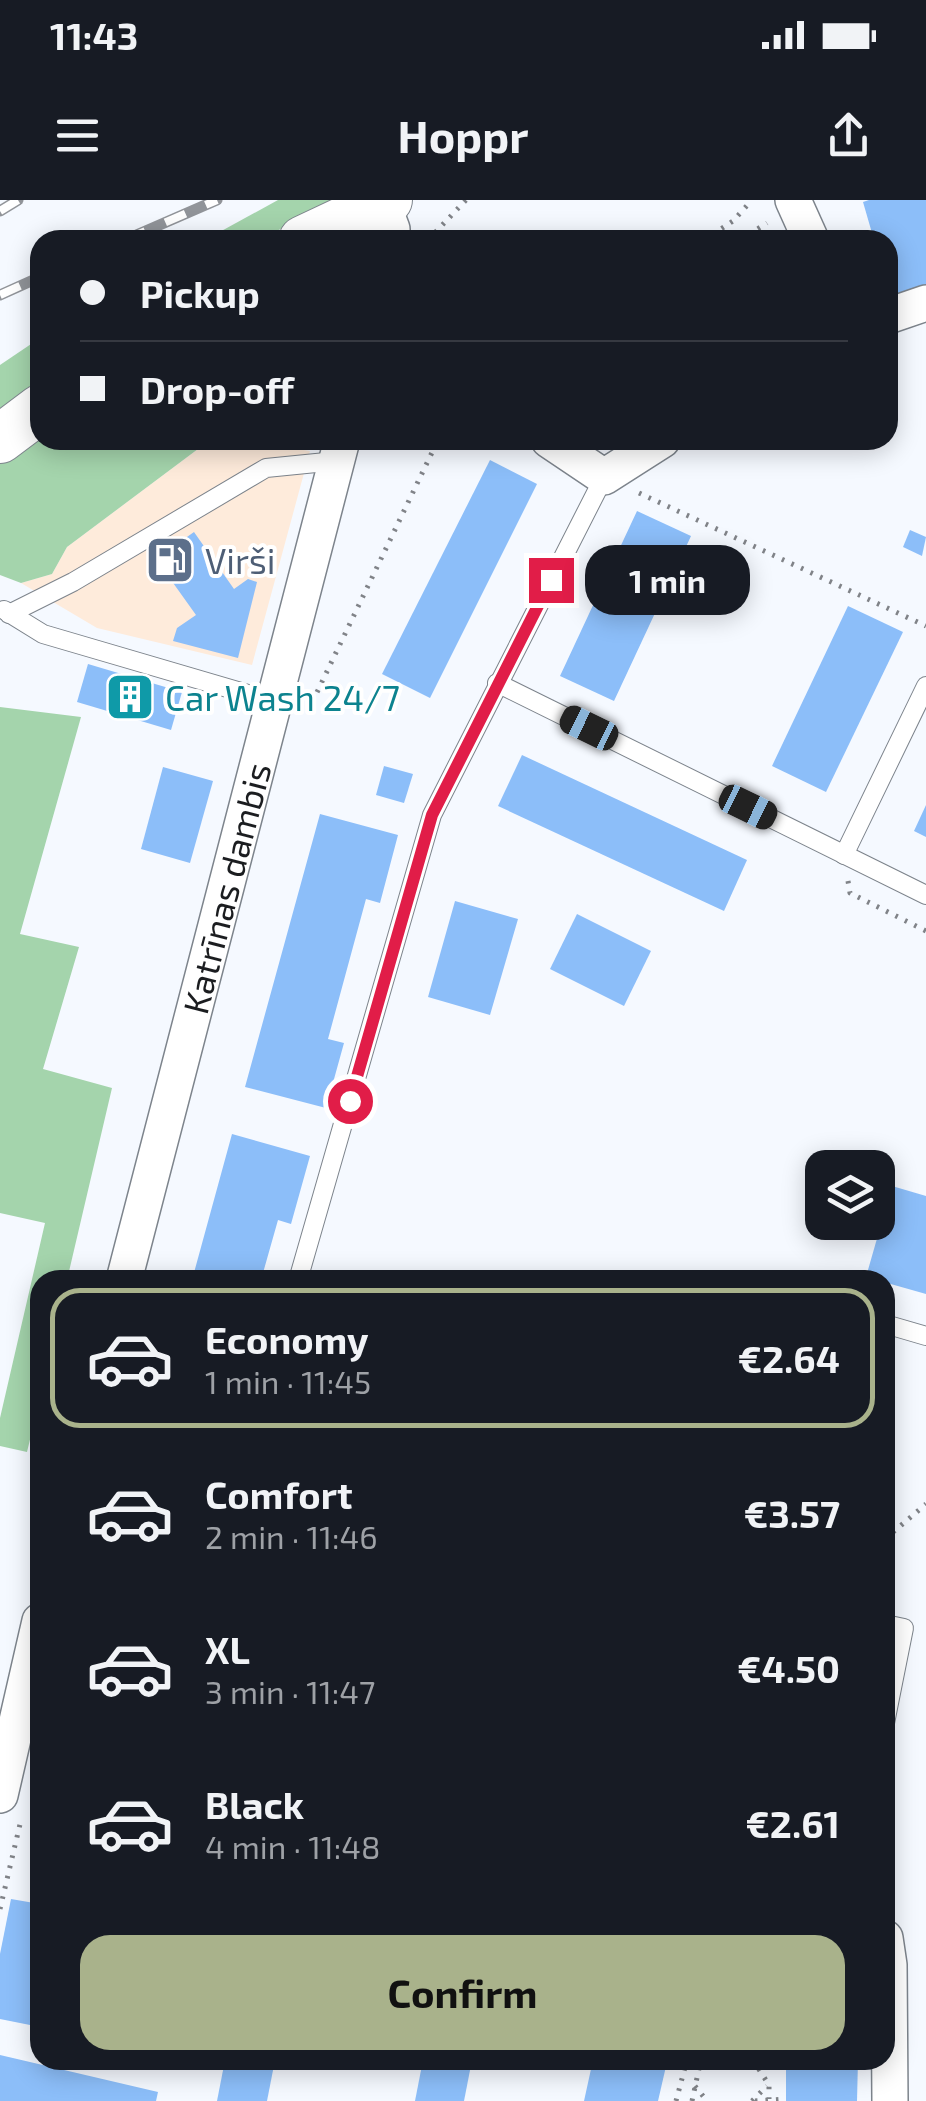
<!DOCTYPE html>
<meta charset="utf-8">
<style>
:root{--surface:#171b24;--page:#20242c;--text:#f1f3f6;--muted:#9ea1a6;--line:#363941;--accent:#a9b28b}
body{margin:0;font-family:"Exo 2",sans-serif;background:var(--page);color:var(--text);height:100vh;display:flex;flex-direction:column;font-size:38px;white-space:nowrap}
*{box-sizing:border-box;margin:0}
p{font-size:32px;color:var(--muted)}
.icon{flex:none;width:55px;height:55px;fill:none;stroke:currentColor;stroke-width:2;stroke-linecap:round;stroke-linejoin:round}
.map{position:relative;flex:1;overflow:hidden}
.panel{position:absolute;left:30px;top:1070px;width:865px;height:800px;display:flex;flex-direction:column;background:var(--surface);border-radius:30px;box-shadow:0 5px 25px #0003}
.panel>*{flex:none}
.hud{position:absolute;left:30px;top:30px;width:868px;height:220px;border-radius:30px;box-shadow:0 5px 25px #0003;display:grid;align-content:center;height:220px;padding:0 50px;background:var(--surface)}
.fabs{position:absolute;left:805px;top:950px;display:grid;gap:20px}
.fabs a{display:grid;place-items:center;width:90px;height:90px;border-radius:20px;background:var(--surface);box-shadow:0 5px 25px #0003;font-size:50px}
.end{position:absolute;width:45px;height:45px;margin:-22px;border:12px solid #e11d48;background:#fff;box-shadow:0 0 0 5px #fff}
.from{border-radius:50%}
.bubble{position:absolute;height:70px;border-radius:30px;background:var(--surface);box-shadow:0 5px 25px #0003;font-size:32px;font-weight:700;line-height:70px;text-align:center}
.car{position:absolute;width:30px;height:60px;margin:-30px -15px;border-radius:12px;box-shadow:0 0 8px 2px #0007;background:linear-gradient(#222 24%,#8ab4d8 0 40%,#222 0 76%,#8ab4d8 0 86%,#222 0)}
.hud b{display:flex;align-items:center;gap:35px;height:95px;font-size:38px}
.hud b+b{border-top:2px solid var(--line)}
.hud i{width:25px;height:25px;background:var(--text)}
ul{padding:18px 0 0;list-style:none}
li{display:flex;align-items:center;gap:30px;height:140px;margin:0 20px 15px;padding:0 30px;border:5px solid transparent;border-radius:30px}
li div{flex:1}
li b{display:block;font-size:38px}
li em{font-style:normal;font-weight:700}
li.on{border-color:var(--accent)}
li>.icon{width:90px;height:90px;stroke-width:1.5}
.cta{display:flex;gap:20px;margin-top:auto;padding:20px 50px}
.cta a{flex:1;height:115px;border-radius:30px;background:var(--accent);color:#111;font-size:40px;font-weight:700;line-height:115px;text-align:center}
.status{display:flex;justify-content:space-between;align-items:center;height:70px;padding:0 50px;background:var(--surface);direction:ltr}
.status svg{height:28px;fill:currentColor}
header{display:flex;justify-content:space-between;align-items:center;height:130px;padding:0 50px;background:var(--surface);font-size:45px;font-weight:700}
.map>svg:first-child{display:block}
.commercial{fill:#feebdb}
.green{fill:#a4d4ac}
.building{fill:#8cbef9}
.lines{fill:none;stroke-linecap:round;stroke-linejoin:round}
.lane-casing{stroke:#7d848c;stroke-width:20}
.street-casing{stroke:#7d848c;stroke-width:38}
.secondary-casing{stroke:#7d848c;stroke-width:50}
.path{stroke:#808388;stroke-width:5;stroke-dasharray:2.5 8;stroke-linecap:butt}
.lane{stroke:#fff;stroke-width:18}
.street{stroke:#fff;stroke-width:35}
.secondary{stroke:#fff;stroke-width:48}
.rail-casing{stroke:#919499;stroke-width:11}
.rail{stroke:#fff;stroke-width:8;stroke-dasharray:22;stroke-linecap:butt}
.route{stroke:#e11d48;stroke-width:12}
.labels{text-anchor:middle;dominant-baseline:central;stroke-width:8;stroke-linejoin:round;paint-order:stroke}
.service-label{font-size:35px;fill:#4e5e75;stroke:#fff;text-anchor:start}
.culture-label{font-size:35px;fill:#0d838f;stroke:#fff;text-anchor:start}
.street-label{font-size:35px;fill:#1b1d20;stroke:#fff}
</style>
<div class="status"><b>11:43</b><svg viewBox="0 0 49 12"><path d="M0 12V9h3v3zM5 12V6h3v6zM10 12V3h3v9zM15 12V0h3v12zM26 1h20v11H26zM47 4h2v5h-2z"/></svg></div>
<header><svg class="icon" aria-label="menu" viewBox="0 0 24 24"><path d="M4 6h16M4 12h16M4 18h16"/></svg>Hoppr<svg class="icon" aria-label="share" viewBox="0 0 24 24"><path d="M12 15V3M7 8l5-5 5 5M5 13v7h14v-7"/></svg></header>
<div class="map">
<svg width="926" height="1901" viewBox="0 0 926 1901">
<rect width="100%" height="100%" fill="#f5f9ff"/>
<!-- commercial -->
<polygon class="commercial" points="210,240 246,240 310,251 252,465 97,428 21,383 52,374 67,347"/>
<!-- green -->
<g class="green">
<polygon points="278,0 335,0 260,40 205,40"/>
<polygon points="40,138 40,182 0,210 0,165"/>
<polygon points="40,230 40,240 210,240 67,347 52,374 21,383 0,375 0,259"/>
<polygon points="0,507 81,517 20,734 79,747 43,869 112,888 67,1080 40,1080 40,1198 27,1252 0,1246 0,1218 45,1023 0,1013"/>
</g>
<!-- building -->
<g class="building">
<polygon points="869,0 926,0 926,88 890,98 888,40 874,40 863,2"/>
<polygon points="490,260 537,284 430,498 382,474"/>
<polygon points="637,311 691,336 614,501 560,476"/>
<polygon points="910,330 926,337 922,356 903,347"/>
<polygon points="194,332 234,389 248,379 257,382 238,458 173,441 177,428 196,415 156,359"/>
<polygon points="848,406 903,432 826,592 772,566"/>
<polygon points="88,464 182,492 171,530 77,502"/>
<polygon points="522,555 747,660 724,711 498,606"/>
<polygon points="384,566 413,574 404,603 376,595"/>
<polygon points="163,567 213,581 190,663 141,649"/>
<polygon points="926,605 926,637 914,631"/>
<polygon points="320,614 398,635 380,703 366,699 328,839 344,843 326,908 245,887"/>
<polygon points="455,701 518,719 490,815 428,797"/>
<polygon points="577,714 651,751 624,806 550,769"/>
<polygon points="232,934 310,956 291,1024 278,1020 261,1080 192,1080"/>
<polygon points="892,986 926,996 926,1094 866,1077"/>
<polygon points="11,1699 40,1704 40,1827 0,1819 0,1754"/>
<polygon points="0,1855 158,1892 156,1901 0,1901"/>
<polygon points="225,1860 275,1860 267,1901 217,1901"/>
<polygon points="423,1860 472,1860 464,1901 415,1901"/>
<polygon points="593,1860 667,1862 658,1901 584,1901"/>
<polygon points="786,1860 858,1860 857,1901 786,1901"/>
</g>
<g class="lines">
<!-- lane casing -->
<g class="lane-casing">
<g id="lane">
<polyline points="4,410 43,434 272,501"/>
<polyline points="9,414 73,382 266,268 336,261"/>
<polyline points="497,483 926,695"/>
<polyline points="844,655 926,486"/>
<polyline points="298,1080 432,615 604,277"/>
<polyline points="885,1124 926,1136"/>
<polyline points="885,1424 904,1428 885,1523"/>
</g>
</g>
<!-- street casing -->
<g class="street-casing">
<g id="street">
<polyline points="793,0 811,40"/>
<polyline points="382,2 392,29 392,40"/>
<polyline points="888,116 926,103"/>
<polyline points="549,240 604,277 662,240"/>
<path id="s1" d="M 124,1080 L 342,240"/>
<polyline points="0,1595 40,1421"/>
<polyline points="885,1738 889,1765 890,1901"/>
</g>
</g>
<!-- secondary casing -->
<g class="secondary-casing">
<g id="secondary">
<polyline points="303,40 388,0"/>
<polyline points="0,239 40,209"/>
</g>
</g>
<!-- path -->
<g class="path">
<polyline points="428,40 466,0"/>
<polyline points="704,40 733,21 752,0"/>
<polyline points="740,40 767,23"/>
<polyline points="639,293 926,426"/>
<polyline points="308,511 438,240"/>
<polyline points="848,681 850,693 926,731"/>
<polyline points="885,1339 926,1304"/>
<polyline points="0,1709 21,1620"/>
<polyline points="753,1860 769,1885 769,1899"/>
<polyline points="695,1886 707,1901"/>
<polyline points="676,1901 687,1860"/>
<polyline points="692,1901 700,1864 697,1860"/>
<polyline points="752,1901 767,1886"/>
<polyline points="755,1901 786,1899"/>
</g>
<!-- lane -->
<use href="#lane" class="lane"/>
<!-- street -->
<use href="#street" class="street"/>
<!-- secondary -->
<use href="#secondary" class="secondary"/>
<!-- rail casing -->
<g class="rail-casing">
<g id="rail">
<polyline points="0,11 18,0"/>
<polyline points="125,40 217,0"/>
<polyline points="0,95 40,77"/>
</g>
</g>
<!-- rail -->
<use href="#rail" class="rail"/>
</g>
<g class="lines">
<!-- route -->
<polyline class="route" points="350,901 432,615 551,380"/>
</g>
<!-- icons -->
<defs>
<g id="fuel-square" transform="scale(2.5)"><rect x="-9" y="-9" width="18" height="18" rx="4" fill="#5c6f8a" stroke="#fff"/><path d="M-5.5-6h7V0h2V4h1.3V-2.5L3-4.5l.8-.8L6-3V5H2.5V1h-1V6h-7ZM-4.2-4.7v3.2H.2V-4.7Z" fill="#fff"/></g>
<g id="building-square" transform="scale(2.5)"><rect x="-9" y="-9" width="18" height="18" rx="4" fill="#0f9aa8" stroke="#fff"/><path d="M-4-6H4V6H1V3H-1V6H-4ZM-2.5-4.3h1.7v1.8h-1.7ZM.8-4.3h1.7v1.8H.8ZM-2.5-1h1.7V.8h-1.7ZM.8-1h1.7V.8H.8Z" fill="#fff"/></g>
</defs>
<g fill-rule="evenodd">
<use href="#fuel-square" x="170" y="360"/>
<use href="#building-square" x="130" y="497"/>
</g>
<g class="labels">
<!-- service labels -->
<g class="service-label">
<text x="205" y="360">Virši</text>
</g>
<!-- culture labels -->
<g class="culture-label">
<text x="165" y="497">Car Wash 24/7</text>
</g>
<!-- street labels -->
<g class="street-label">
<text stroke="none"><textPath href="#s1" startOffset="405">Katrīnas dambis</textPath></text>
</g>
</g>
</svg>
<div class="fabs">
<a><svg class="icon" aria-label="layers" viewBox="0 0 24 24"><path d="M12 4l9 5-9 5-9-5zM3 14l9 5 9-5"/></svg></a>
</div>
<i class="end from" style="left:350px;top:901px"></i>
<i class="end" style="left:551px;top:380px"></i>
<div class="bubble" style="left:585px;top:345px;width:165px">1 min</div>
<i class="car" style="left:589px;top:528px;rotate:296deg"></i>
<i class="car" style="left:748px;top:607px;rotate:116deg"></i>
<div class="hud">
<b><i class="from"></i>Pickup</b>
<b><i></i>Drop-off</b>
</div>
<section class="panel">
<ul>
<li class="on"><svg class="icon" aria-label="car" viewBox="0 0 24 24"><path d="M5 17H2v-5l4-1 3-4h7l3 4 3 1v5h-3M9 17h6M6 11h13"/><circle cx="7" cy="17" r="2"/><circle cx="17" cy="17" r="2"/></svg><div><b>Economy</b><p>1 min · 11:45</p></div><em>€2.64</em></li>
<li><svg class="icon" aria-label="car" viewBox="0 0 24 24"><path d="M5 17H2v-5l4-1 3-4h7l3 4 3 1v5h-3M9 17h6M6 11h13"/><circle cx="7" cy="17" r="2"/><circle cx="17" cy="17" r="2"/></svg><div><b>Comfort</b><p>2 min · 11:46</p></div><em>€3.57</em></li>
<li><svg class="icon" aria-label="car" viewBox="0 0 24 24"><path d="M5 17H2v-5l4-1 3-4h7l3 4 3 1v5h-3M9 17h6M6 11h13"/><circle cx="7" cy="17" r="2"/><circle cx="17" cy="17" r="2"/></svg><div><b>XL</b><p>3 min · 11:47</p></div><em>€4.50</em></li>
<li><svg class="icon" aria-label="car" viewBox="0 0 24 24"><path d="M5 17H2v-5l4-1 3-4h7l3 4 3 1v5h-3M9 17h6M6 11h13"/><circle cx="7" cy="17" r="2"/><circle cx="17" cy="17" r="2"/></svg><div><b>Black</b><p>4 min · 11:48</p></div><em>€2.61</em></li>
</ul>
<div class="cta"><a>Confirm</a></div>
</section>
</div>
